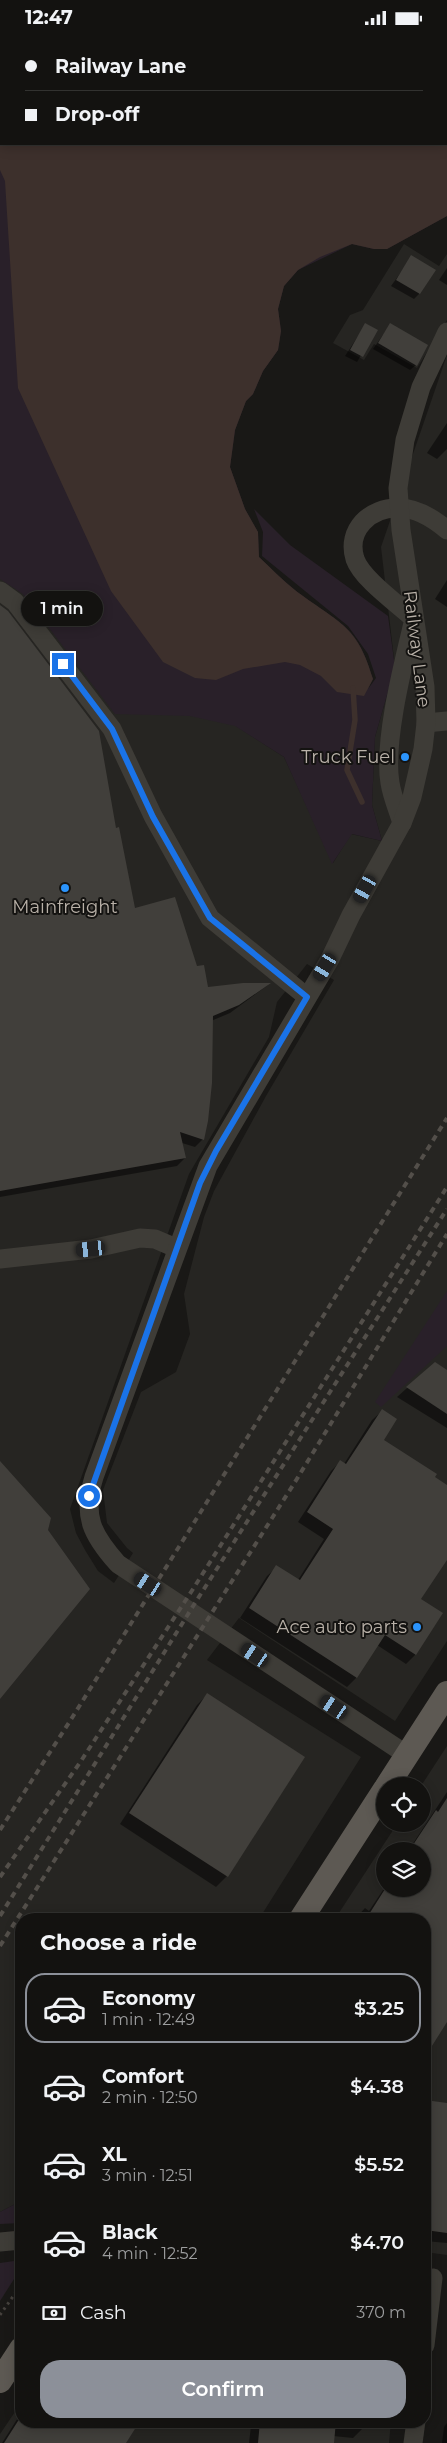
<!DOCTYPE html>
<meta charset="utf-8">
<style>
:root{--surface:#131210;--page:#20201e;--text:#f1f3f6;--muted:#9d9e9f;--line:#323230;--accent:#8c9099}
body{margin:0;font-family:Montserrat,sans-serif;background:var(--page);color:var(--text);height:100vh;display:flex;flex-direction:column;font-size:19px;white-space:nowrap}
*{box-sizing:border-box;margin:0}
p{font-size:16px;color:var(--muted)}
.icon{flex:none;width:28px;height:28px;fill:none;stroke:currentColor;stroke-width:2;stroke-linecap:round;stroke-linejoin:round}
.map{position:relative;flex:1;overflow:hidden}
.details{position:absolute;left:15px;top:1878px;width:416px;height:515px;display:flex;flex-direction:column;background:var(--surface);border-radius:20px;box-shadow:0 2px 12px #0003,0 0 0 1px var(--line)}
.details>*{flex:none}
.banner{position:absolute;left:0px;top:0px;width:448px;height:110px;box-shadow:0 2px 12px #0003,0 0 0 1px var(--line);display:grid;align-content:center;height:110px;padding:0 25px;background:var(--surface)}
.controls{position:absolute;left:376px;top:1742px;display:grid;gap:10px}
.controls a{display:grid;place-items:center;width:55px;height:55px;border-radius:50%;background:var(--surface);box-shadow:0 2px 12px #0003,0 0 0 1px var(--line);font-size:25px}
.end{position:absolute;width:22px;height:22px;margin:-11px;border:6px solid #1a73e8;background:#fff;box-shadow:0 0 0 2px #fff}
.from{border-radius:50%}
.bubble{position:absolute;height:35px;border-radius:18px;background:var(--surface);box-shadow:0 2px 12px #0003,0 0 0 1px var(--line);font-size:16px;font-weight:600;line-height:35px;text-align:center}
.car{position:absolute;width:15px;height:30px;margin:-15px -8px;border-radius:6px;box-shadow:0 0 4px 1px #0007;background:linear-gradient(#222 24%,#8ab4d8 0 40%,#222 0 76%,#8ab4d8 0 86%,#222 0)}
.banner b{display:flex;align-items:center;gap:18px;height:48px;font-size:19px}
.banner b+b{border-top:1px solid var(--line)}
.banner i{width:12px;height:12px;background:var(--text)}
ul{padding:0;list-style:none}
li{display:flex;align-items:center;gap:15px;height:70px;margin:0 10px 8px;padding:0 15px;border:2px solid transparent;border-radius:20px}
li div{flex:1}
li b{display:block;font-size:19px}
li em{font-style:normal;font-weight:600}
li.active{border-color:var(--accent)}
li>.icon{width:45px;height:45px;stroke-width:1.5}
h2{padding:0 25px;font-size:22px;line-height:60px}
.pay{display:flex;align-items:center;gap:12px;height:55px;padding:0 25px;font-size:19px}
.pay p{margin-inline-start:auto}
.primary-button{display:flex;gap:10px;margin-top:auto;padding:10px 25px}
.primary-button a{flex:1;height:58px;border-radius:20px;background:var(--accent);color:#fff;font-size:20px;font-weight:600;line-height:58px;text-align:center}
.status{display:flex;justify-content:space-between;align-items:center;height:35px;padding:0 25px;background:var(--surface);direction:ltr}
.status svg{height:14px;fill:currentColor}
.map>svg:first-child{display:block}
.built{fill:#262522;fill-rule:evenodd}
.green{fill:#292029;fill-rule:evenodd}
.water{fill:#3d302c;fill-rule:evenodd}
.shadow{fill:#0007}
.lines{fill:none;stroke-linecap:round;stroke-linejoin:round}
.stream{stroke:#3d302c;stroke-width:5.5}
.building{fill:#413f3b}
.path{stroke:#45413d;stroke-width:3;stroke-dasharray:2.5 4;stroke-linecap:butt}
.minor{stroke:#3e3c37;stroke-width:19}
.major{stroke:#5d5953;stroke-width:24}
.rail{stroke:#534f4a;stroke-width:4;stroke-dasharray:6 5;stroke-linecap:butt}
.route{stroke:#1a73e8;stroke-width:6}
.poi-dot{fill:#2b94fc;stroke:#141311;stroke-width:2}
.labels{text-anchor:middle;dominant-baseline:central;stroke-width:4;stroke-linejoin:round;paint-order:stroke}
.street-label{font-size:18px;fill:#b9b1a8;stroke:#141311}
.poi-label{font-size:18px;fill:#b9b1a8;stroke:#141311;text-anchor:end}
</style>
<div class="status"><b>12:47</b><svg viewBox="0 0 49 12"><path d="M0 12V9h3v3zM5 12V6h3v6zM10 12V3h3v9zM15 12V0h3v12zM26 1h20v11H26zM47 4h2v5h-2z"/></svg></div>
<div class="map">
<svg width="447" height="2408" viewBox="0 0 447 2408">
<rect width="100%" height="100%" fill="#191816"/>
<!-- built -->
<g class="built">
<polygon points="404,209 439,231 447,219 447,285 417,333 374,309 364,325 333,308 350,280 363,275"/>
<path d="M 447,320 L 447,1606 L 395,1686 L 239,1583 L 207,1625 L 361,1722 L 259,1884 L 21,1884 L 21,2166 L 0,2177 L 0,494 L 236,691 L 284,722 L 333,828 L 351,799 L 382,806 L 372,770 L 375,702 L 395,632 L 381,512 ZM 307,929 L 334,945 L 266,1061 L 214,1156 L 204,1182 L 184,1259 L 190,1299 L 176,1337 L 141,1357 L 103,1455 L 107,1488 L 127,1513 L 133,1518 L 114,1548 L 98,1536 L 85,1515 L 76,1498 L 70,1474 L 189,1139 L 269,1002 L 277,967 Z"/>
<path d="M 447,1711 L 447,2220 L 425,2217 L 425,1884 L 335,1884 L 397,1789 L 422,1789 L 421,1751 ZM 385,1816 L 422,1816 L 422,1854 L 385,1854 Z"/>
<polygon points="21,2368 21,2386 391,2386 389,2408 0,2408 0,2399"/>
</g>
<!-- green -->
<g class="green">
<path d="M 0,0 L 447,0 L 447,181 L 387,214 L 374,214 L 352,209 L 298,235 L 284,251 L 278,274 L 281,296 L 278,315 L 263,336 L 253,359 L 246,366 L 235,395 L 230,432 L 245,474 L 258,497 L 259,522 C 273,535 287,550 303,561 C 343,590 358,592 373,644 L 368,654 L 376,643 L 368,619 L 348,591 L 262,521 L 263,497 L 254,474 L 290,510 L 388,581 L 395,632 L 375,702 L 372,770 L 382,806 L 352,799 L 332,829 L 284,722 L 235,691 L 190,681 L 115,679 L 23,559 L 0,544 ZM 1,1 L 446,1 L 446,109 L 1,109 Z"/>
<polygon points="447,1256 447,1311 381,1372 375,1367"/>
<polygon points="21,2166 21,2188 0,2189 0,2177"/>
<polygon points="21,2225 21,2233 0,2266 0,2228"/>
</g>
<!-- water -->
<path class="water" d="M 0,0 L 447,0 L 447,181 L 387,214 L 374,214 L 352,209 L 320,222 L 298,235 L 284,251 L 278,274 L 281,296 L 278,315 L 263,336 L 253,359 L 246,366 L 235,395 L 230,432 L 245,474 L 258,497 L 259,522 C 273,535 287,550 303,561 C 343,590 358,593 373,644 L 364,661 L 337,657 L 321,641 L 300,630 L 285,627 L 243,634 L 216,645 L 195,643 L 163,627 L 111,556 L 18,353 L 5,146 L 0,135 ZM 1,1 L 446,1 L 446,109 L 1,109 Z"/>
<!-- shadow -->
<g class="shadow">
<polygon points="412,222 419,259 414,264 391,251"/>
<polygon points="447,233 447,250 439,245"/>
<polygon points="366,289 376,295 357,327 345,321"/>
<polygon points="390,290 416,330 410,335 373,314"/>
<polygon points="447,388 447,414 437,424 427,418"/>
<polygon points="447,545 447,572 435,564"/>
<polygon points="0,572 115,796 134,874 196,932 207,954 268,950 230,978 211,986 203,1104 195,1112 182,1108 185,1123 177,1131 0,1162"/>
<polygon points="435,1328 447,1336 447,1393 397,1362"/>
<polygon points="382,1376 382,1405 447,1452 447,1522 420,1565 442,1579 415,1620 406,1629 377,1610 356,1643 347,1652 240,1583 267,1541 277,1532 298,1545 324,1504 298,1487 331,1436 340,1427 344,1429 372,1385"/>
<polygon points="207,1660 304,1722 227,1841 216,1852 120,1789 197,1670"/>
<polygon points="447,1757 447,1985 425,2015 425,1884 355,1884 365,1873 369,1876 385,1852 385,1854 422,1854 422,1816 408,1816"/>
<polygon points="425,2067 447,2069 447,2208 425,2206"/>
<polygon points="21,2378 21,2386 124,2408 2,2408"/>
<polygon points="210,2386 364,2386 363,2393 353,2403 333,2401 333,2408 249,2408 251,2391"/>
<polygon points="447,2388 447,2408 442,2408 444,2392"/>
</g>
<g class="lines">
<!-- stream -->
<polyline class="stream" points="353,653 355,685 347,735 362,767"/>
</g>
<!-- building -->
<g class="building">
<polygon points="411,220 436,235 420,259 396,245"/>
<polygon points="365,288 378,295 363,322 350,315"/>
<polygon points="390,288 428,310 417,331 378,308"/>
<polygon points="0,570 8,576 99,696 116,793 119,792 135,873 175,862 197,931 204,930 208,952 243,948 271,948 239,970 213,981 212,1048 208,1086 204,1105 180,1097 186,1123 0,1156"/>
<polygon points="435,1327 447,1335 447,1379 406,1352"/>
<polygon points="382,1374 397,1384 384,1405 437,1439 435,1442 447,1450 447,1525 421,1564 443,1578 416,1620 385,1600 357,1643 249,1573 276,1530 300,1545 333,1494 307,1477 340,1425 346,1429"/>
<polygon points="0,1426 51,1483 48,1495 90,1554 0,1664"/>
<polygon points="207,1658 305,1722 228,1842 129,1778"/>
<polygon points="447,1763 447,1987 425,2022 425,1884 366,1884 385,1854 422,1854 422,1816 409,1816 436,1775 438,1777"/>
<polygon points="425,2065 447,2068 447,2198 425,2195"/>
<polygon points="18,2386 140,2386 126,2408 4,2408"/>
<polygon points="260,2386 336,2386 334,2408 258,2408"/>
</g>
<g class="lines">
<!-- path -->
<polyline class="path" points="0,2280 21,2250"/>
<!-- minor -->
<g class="minor">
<polyline points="0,556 15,567 112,694 153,781 210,883 307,962"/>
<polyline points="426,688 447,686"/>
<path d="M 402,788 C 398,775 392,761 390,748 C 383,706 404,626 414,584 C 398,569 362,544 355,524 C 346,495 370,472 399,473 C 417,473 434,484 447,495"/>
<polyline points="0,1224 91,1214 140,1203 155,1204 176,1213"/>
<path d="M 407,1720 L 118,1529 C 92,1500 82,1481 94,1442 L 208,1131 L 330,924 L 351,880 L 402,788 L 412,762 L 423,714 L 426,688 L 425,652 L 401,495 L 398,453 L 405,405 L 421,352 L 447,297"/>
<polyline points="0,2207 21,2205"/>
<polyline points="425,2310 433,2243"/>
<polyline points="413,2408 416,2386"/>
</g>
<!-- major -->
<g class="major">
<polyline points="387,1751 447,1658"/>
<polyline points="301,1884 385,1754"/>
<polyline points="0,2346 21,2314"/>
</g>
<!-- rail -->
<g class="rail">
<polyline points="0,1795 70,1686 447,1083"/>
<polyline points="0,1842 81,1726 193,1554 447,1152"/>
<polyline points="0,1881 195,1568 447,1174"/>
<polyline points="0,1911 295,1447 447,1199"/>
</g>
</g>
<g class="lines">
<!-- route -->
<polyline class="route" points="63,629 112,694 153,782 210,883 307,962 216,1116 200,1148 89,1461"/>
</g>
<!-- markers -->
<g class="poi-dot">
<circle cx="405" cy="722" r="5"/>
<circle cx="65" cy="853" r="5"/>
<circle cx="417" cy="1592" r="5"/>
</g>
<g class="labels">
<!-- street labels -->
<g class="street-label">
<text transform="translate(417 614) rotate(83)">Railway Lane</text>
</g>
<!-- poi labels -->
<g class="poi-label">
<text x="395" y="722">Truck Fuel</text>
<text x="65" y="872" text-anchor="middle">Mainfreight</text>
<text x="407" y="1592">Ace auto parts</text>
</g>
</g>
</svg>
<div class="controls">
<a><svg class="icon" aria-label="locate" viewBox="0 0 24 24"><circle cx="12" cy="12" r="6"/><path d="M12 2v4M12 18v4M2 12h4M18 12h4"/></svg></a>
<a><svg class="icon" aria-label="layers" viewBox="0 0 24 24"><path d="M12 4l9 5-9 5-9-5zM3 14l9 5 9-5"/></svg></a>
</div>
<i class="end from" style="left:89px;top:1461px"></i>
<i class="end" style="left:63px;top:629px"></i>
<div class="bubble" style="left:21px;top:556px;width:82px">1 min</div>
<i class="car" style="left:365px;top:854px;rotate:209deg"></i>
<i class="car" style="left:325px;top:932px;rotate:211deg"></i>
<i class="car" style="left:91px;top:1214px;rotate:264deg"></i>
<i class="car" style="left:148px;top:1549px;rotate:303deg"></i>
<i class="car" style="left:255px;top:1620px;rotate:304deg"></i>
<i class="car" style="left:334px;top:1672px;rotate:304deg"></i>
<div class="banner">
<b><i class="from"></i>Railway Lane</b>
<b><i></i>Drop-off</b>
</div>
<section class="details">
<h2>Choose a ride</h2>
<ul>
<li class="active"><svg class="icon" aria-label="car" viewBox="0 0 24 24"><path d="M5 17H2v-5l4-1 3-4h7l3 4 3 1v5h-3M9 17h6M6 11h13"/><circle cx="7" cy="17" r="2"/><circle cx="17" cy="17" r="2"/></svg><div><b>Economy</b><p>1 min · 12:49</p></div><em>$3.25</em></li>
<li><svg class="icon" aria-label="car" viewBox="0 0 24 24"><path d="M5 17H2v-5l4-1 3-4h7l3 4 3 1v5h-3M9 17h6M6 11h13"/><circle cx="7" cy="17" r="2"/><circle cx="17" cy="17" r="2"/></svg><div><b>Comfort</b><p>2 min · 12:50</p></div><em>$4.38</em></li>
<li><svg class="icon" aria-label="car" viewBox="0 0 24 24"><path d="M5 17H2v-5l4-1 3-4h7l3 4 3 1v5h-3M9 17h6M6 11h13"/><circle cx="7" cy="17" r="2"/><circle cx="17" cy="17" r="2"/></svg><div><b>XL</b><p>3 min · 12:51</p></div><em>$5.52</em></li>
<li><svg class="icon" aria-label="car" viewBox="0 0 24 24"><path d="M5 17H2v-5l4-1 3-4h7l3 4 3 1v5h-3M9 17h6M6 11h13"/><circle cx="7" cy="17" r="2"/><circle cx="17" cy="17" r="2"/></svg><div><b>Black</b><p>4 min · 12:52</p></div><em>$4.70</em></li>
</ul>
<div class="pay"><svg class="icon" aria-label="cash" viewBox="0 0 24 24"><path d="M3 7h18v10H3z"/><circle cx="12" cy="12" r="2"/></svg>Cash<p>370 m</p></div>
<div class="primary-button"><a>Confirm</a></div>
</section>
</div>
